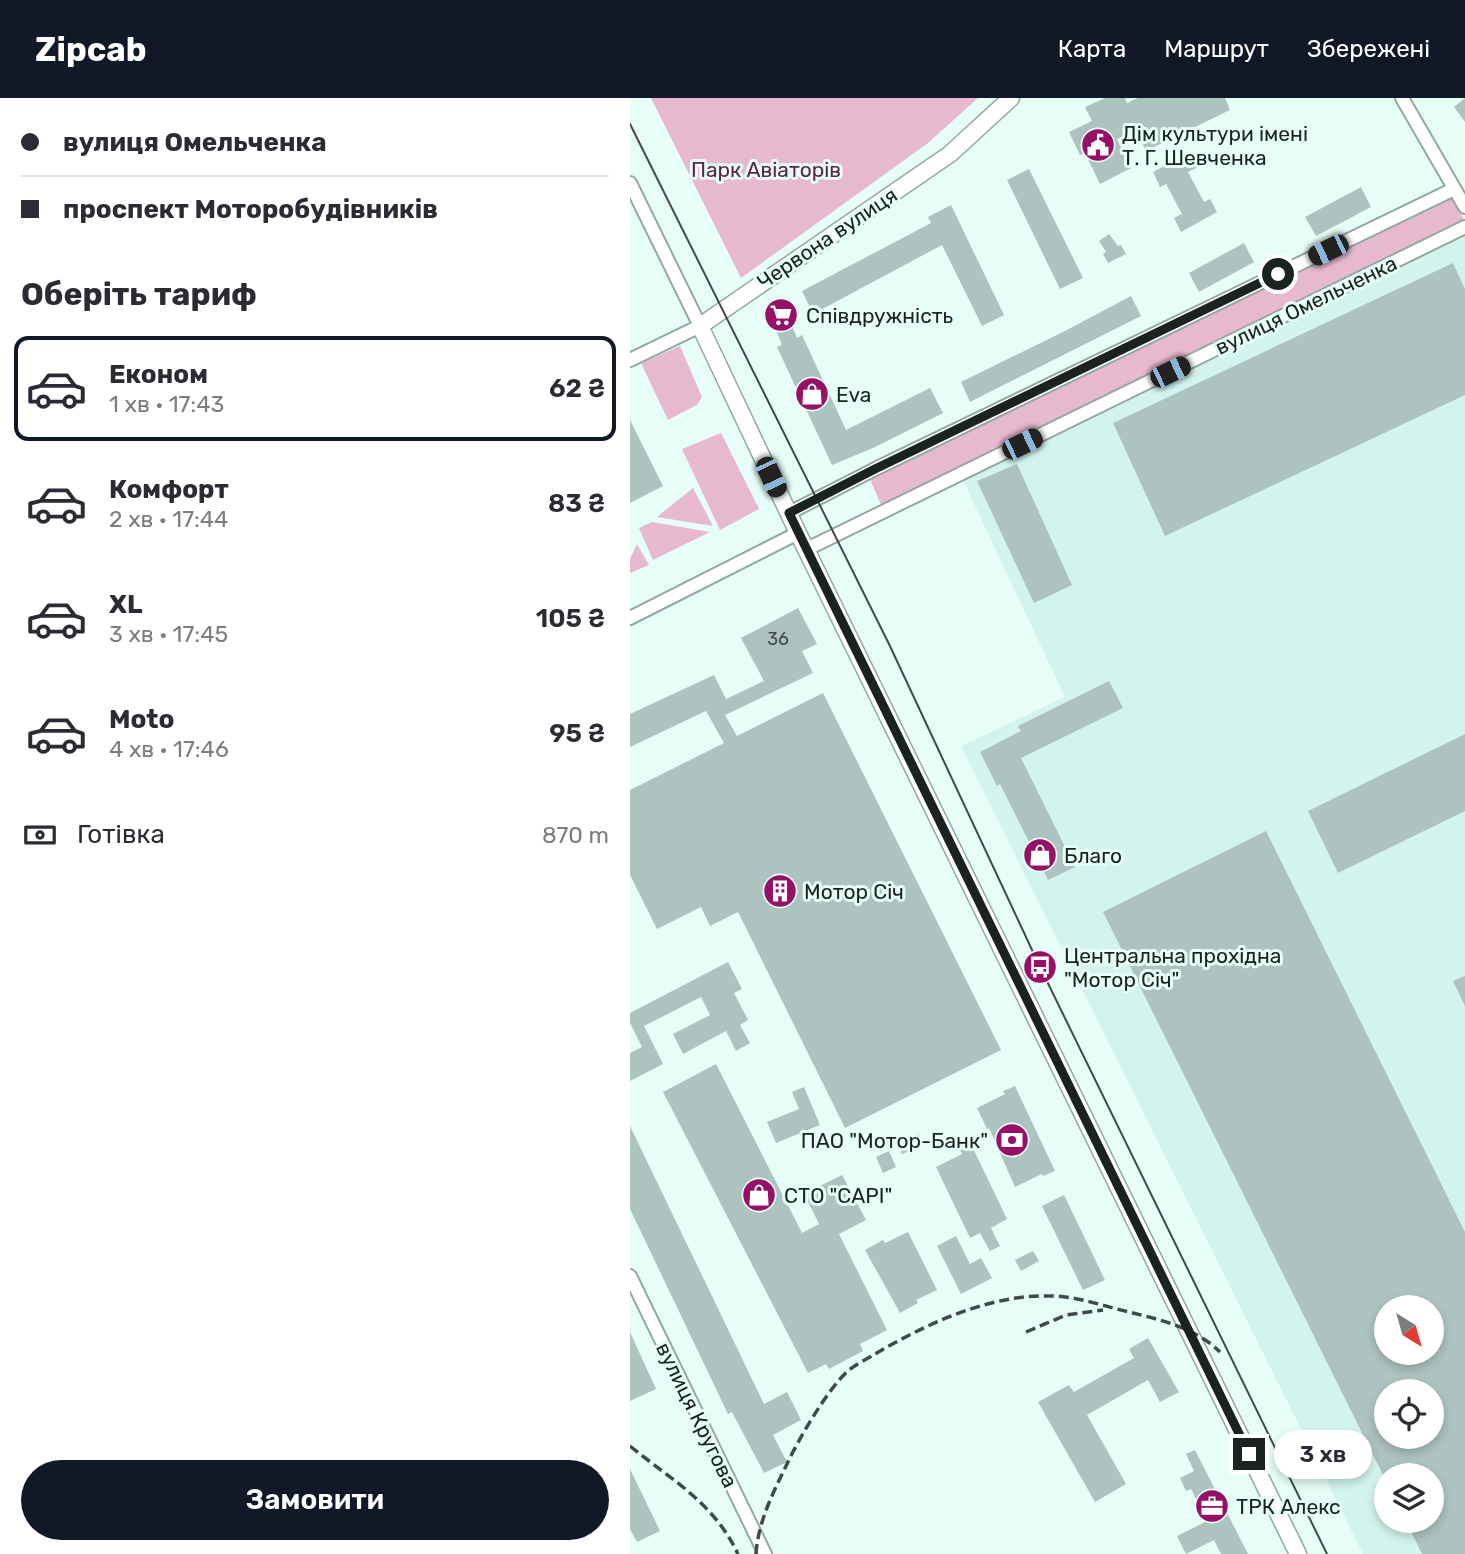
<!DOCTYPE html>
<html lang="uk">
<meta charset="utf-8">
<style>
:root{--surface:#fff;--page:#f2f2f3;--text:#2b2b33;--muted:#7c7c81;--line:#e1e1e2;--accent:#111827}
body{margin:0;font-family:Rubik,sans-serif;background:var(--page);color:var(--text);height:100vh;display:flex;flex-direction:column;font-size:26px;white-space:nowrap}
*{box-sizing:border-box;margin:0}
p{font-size:23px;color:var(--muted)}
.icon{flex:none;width:38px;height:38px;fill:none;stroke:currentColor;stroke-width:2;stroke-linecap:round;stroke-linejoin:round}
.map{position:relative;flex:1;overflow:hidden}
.drawer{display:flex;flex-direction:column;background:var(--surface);width:630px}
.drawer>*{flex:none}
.hud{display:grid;align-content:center;height:154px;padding:0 21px;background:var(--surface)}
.needle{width:46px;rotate:143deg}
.tools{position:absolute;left:744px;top:1197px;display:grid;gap:14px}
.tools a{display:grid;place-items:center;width:70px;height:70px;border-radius:50%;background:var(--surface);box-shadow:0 4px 10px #0003;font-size:35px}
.end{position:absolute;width:32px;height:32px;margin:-16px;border:9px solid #1b2321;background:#fff;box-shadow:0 0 0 4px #fff}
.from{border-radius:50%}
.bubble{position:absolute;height:49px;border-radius:24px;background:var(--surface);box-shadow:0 4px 10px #0003;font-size:23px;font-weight:600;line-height:49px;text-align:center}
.car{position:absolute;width:21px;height:42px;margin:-21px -10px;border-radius:9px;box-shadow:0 0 5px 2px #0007;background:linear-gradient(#222 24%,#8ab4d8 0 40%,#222 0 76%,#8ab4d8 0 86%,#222 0)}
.hud b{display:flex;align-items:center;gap:24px;height:66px;font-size:26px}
.hud b+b{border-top:2px solid var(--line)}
.hud i{width:18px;height:18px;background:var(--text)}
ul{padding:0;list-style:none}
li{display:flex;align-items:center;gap:21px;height:105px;margin:0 14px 10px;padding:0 7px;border:4px solid transparent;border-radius:14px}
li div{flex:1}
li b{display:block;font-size:26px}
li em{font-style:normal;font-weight:600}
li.on{border-color:var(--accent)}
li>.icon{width:63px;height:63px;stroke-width:1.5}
h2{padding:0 21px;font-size:32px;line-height:84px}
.pay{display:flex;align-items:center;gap:18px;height:77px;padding:0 21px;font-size:26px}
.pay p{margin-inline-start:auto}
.primary-button{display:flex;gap:14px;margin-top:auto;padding:14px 21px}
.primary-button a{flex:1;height:80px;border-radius:42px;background:var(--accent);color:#fff;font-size:28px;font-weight:600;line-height:80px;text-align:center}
header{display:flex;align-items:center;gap:42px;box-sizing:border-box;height:98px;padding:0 35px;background:var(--accent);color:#fff}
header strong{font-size:33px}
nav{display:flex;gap:38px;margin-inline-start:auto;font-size:24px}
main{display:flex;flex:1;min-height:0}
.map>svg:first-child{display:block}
.built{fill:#d3f4ed;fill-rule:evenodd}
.green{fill:#e7b9cf}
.building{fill:#adc3bf;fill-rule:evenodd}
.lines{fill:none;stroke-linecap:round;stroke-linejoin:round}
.minor-casing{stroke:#93a8a3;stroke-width:16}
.major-casing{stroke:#93a8a3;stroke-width:19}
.minor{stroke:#fff;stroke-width:12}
.major{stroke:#fff;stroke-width:16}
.tram{stroke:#404b48;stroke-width:2}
.rail{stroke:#404b48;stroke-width:3.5;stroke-dasharray:10 5;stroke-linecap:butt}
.route{stroke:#1b2321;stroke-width:9}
.labels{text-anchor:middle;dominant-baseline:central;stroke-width:6;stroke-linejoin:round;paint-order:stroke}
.number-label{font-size:18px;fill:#404b48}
.poi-label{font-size:21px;fill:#1b2321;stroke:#e6fdf8;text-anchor:start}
.park-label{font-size:21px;fill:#5e2345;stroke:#e6fdf8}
.street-label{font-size:21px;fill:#1b2321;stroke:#e6fdf8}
</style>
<header>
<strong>Zipcab</strong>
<nav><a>Карта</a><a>Маршрут</a><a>Збережені</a></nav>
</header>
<main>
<section class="drawer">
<div class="hud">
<b><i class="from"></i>вулиця Омельченка</b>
<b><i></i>проспект Моторобудівників</b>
</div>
<h2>Оберіть тариф</h2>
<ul>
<li class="on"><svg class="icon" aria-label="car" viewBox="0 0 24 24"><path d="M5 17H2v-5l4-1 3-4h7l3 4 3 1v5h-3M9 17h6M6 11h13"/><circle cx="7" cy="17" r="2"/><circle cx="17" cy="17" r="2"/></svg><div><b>Економ</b><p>1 хв · 17:43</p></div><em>62 ₴</em></li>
<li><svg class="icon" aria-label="car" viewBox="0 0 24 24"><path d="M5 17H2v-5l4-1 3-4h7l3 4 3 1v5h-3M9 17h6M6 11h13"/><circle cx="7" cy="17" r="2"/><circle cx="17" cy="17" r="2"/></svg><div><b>Комфорт</b><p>2 хв · 17:44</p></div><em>83 ₴</em></li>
<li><svg class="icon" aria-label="car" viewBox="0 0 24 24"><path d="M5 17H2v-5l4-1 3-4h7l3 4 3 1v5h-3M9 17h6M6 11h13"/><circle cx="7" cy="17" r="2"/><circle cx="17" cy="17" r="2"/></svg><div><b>XL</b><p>3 хв · 17:45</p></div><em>105 ₴</em></li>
<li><svg class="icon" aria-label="car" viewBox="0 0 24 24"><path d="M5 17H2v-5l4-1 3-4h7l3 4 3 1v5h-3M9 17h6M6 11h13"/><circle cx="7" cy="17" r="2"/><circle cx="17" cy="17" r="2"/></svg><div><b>Moto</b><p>4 хв · 17:46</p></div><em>95 ₴</em></li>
</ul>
<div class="pay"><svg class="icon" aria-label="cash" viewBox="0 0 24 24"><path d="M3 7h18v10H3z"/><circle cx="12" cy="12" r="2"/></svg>Готівка<p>870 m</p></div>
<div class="primary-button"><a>Замовити</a></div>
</section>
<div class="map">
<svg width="835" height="1456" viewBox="0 0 835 1456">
<rect width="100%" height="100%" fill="#e6fdf8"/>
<!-- built -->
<path class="built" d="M 835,134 L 835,1456 L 733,1456 L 331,648 L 435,599 L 331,378 ZM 756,1209 L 802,1209 L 802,1255 L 756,1255 ZM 756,1293 L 802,1293 L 802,1339 L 756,1339 ZM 756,1377 L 802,1377 L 802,1423 L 756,1423 Z"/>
<!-- green -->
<g class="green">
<polygon points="21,0 348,0 298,45 111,180"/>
<polygon points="821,98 835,123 252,409 239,379"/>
<polygon points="50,248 72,299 67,307 38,322 11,265"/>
<polygon points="91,335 129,411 90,432 52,351"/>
<polygon points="63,390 83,428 27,419"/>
<polygon points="22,424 80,434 23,462 9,430"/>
<polygon points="7,446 19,467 0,475 0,461"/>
</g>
<!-- building -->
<g class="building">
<polygon points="475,0 495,0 497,5 508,0 595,0 600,12 516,53 506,32 487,41 501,70 470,86 455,55 450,57 439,34 462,23 455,9"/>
<polygon points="835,0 835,24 824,9"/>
<polygon points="561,54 568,69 558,74 574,104 580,101 587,114 551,134 544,120 552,116 536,86 530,89 523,74"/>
<polygon points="399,71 453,180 430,191 377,82"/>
<polygon points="731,89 741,109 686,138 675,119"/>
<polygon points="321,107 374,217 352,228 312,147 183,216 172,193 301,125 298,119"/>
<polygon points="479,136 488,148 491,147 496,156 478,165 473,156 476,154 469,143"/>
<polygon points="614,145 624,164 569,194 559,175"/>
<polygon points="823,165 835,191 835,297 535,438 483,325"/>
<polygon points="501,198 511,218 340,304 331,284 433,234"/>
<polygon points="153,205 167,240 172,237 216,332 300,290 313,315 243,350 202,367 147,249 152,247 138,211"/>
<polygon points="0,322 33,388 0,405"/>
<polygon points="387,366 442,487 404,505 347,383"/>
<polygon points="168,510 187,546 172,553 183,575 95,617 107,638 193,595 371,952 215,1030 108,814 80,828 71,809 27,831 0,777 0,692 94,645 76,613 0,649 0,616 84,577 96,601 134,583 111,540"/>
<polygon points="479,583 493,610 391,660 445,769 418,782 370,686 367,688 350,654 391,633 388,628"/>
<polygon points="835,636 835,713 708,775 678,713"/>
<path d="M 636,733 L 835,1134 L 835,1456 L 792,1456 L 776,1423 L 802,1423 L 802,1377 L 753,1377 L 473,814 ZM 756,1209 L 802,1209 L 802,1255 L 756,1255 ZM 756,1293 L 802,1293 L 802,1339 L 756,1339 Z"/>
<polygon points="98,864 112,891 104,895 118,922 110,927 120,945 106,953 96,933 53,956 43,936 80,917 71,899 14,928 33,966 0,983 0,955 12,949 0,925 0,915"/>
<polygon points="835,878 835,908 823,883"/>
<polygon points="86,966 172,1135 189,1126 174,1096 212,1077 236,1122 209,1136 257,1232 230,1246 233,1253 199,1271 196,1266 178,1275 33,994"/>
<polygon points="385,988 425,1073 413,1078 412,1076 385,1089 359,1030 357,1031 347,1010 375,996 373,993"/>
<polygon points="174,989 190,1027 146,1045 137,1024 169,1011 162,994"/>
<polygon points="0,1028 134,1306 157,1294 171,1322 143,1337 157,1364 134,1375 102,1314 98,1316 0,1111"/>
<polygon points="289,1036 294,1047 272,1056 268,1046"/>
<polygon points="341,1046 377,1121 361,1130 370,1148 360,1153 350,1135 340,1140 306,1069 332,1056 330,1052"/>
<polygon points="259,1053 266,1069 253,1075 246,1059"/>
<polygon points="434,1097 475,1182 453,1192 412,1108"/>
<polygon points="278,1134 307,1192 286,1202 288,1205 270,1215 235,1152 253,1142 255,1145"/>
<polygon points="326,1138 340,1166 351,1160 362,1180 331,1196 307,1148"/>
<polygon points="403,1153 409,1163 391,1173 385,1162"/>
<polygon points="0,1234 26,1291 0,1303"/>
<polygon points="518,1240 549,1294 530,1304 518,1282 457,1317 496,1386 465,1404 408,1304 439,1287 444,1294 504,1260 499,1251"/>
<polygon points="565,1352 618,1456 591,1456 584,1442 556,1456 547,1438 577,1423 561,1391 556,1393 550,1380 564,1373 556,1356"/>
<polygon points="0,1371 30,1433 7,1444 0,1431"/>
</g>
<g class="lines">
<!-- minor casing -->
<g class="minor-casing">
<g id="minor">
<polyline points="772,0 835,109"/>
<polyline points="0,85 70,228 0,262"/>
<polyline points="159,415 245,371 824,91"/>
<polyline points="177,451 835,129"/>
<polyline points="0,520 168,435"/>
<polyline points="0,1178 135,1456"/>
</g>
</g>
<!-- major casing -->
<g class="major-casing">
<polyline id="major" points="381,0 320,56 70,228 168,435 668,1456"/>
</g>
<!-- minor -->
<use href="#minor" class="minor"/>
<!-- major -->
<use href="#major" class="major"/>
<!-- tram -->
<polyline class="tram" points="0,26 259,546 410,869 697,1456"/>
<!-- rail -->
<g class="rail">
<polyline points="396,1234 436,1217 473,1212"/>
<path d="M 0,1348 C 44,1384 83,1404 108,1456"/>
<path d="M 126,1456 C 128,1424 143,1395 157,1366 C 168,1342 199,1289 218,1273 C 226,1266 237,1261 245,1256 C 296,1226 360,1196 420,1198 C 447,1198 473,1208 499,1214 C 531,1222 566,1230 590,1254"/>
</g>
</g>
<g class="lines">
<!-- route -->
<polyline class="route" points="619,1356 159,415 245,371 648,176"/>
</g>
<!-- icons -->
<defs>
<g id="civic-disc" transform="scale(1.75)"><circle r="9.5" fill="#961067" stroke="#e6fdf8"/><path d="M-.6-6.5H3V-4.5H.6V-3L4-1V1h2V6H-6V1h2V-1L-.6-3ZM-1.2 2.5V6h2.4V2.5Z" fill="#fff"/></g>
<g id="supermarket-disc" transform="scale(1.75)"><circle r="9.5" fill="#961067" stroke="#e6fdf8"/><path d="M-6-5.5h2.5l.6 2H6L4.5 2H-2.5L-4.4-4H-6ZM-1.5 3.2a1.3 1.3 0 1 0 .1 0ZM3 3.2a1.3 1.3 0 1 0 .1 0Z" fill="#fff"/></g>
<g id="shop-disc" transform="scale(1.75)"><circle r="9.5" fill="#961067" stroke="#e6fdf8"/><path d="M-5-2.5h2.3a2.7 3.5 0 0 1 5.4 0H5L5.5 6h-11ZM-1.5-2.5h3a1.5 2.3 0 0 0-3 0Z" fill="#fff"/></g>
<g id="building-disc" transform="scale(1.75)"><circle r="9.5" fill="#961067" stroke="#e6fdf8"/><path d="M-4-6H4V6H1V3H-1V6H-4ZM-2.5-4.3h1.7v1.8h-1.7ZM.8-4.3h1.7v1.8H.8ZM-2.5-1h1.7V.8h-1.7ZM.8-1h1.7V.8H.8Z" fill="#fff"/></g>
<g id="bus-disc" transform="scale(1.75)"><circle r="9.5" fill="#961067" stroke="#e6fdf8"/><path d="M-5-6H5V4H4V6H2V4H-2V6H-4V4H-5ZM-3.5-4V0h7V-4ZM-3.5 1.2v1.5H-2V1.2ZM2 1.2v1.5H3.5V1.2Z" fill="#fff"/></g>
<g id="bank-disc" transform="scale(1.75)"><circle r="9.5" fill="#961067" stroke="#e6fdf8"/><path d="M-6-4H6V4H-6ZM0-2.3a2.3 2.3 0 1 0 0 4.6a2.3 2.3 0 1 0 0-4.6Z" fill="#fff"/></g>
<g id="office-disc" transform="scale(1.75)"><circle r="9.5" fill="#961067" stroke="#e6fdf8"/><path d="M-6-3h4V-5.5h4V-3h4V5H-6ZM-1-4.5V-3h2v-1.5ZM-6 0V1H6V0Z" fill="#fff"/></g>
</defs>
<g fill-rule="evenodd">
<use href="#civic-disc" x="468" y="47"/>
<use href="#supermarket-disc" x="151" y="217"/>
<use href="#shop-disc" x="182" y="296"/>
<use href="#shop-disc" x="410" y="757"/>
<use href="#building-disc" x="150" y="793"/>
<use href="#bus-disc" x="410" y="869"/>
<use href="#bank-disc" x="382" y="1042"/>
<use href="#shop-disc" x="129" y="1097"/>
<use href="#office-disc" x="582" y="1408"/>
</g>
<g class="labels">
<!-- number labels -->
<g class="number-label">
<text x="148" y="541">36</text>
</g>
<!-- poi labels -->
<g class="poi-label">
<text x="492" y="35">Дім культури імені<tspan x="492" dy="24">Т. Г. Шевченка</tspan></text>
<text x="176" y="217">Співдружність</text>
<text x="206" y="296">Eva</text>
<text x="434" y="757">Благо</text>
<text x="174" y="793">Мотор Січ</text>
<text x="434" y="857">Центральна прохідна<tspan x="434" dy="24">"Мотор Січ"</tspan></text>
<text x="358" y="1042" text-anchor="end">ПАО "Мотор-Банк"</text>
<text x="154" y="1097">СТО "CAPI"</text>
<text x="606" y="1408">ТРК Алекс</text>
</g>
<!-- park labels -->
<g class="park-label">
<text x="136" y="71">Парк Авіаторів</text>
</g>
<!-- street labels -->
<g class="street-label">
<text transform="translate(197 140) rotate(-34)">Червона вулиця</text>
<text transform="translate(676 207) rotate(-26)">вулиця Омельченка</text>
<text transform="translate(67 1317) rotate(64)">вулиця Кругова</text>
</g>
</g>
</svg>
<div class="tools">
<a><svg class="needle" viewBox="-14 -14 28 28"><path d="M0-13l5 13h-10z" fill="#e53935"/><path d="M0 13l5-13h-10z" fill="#7c7c81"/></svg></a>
<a><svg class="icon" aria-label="locate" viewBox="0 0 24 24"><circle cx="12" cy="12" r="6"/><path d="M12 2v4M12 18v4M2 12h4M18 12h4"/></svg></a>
<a><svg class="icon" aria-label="layers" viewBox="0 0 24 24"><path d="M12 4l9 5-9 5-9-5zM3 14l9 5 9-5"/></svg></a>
</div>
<i class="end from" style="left:648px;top:176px"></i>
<i class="end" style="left:619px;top:1356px"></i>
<div class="bubble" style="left:644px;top:1332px;width:98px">3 хв</div>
<i class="car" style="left:698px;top:152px;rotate:244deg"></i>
<i class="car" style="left:540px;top:274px;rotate:64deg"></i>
<i class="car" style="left:392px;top:346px;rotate:64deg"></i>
<i class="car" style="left:141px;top:379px;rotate:155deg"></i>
</div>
</main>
